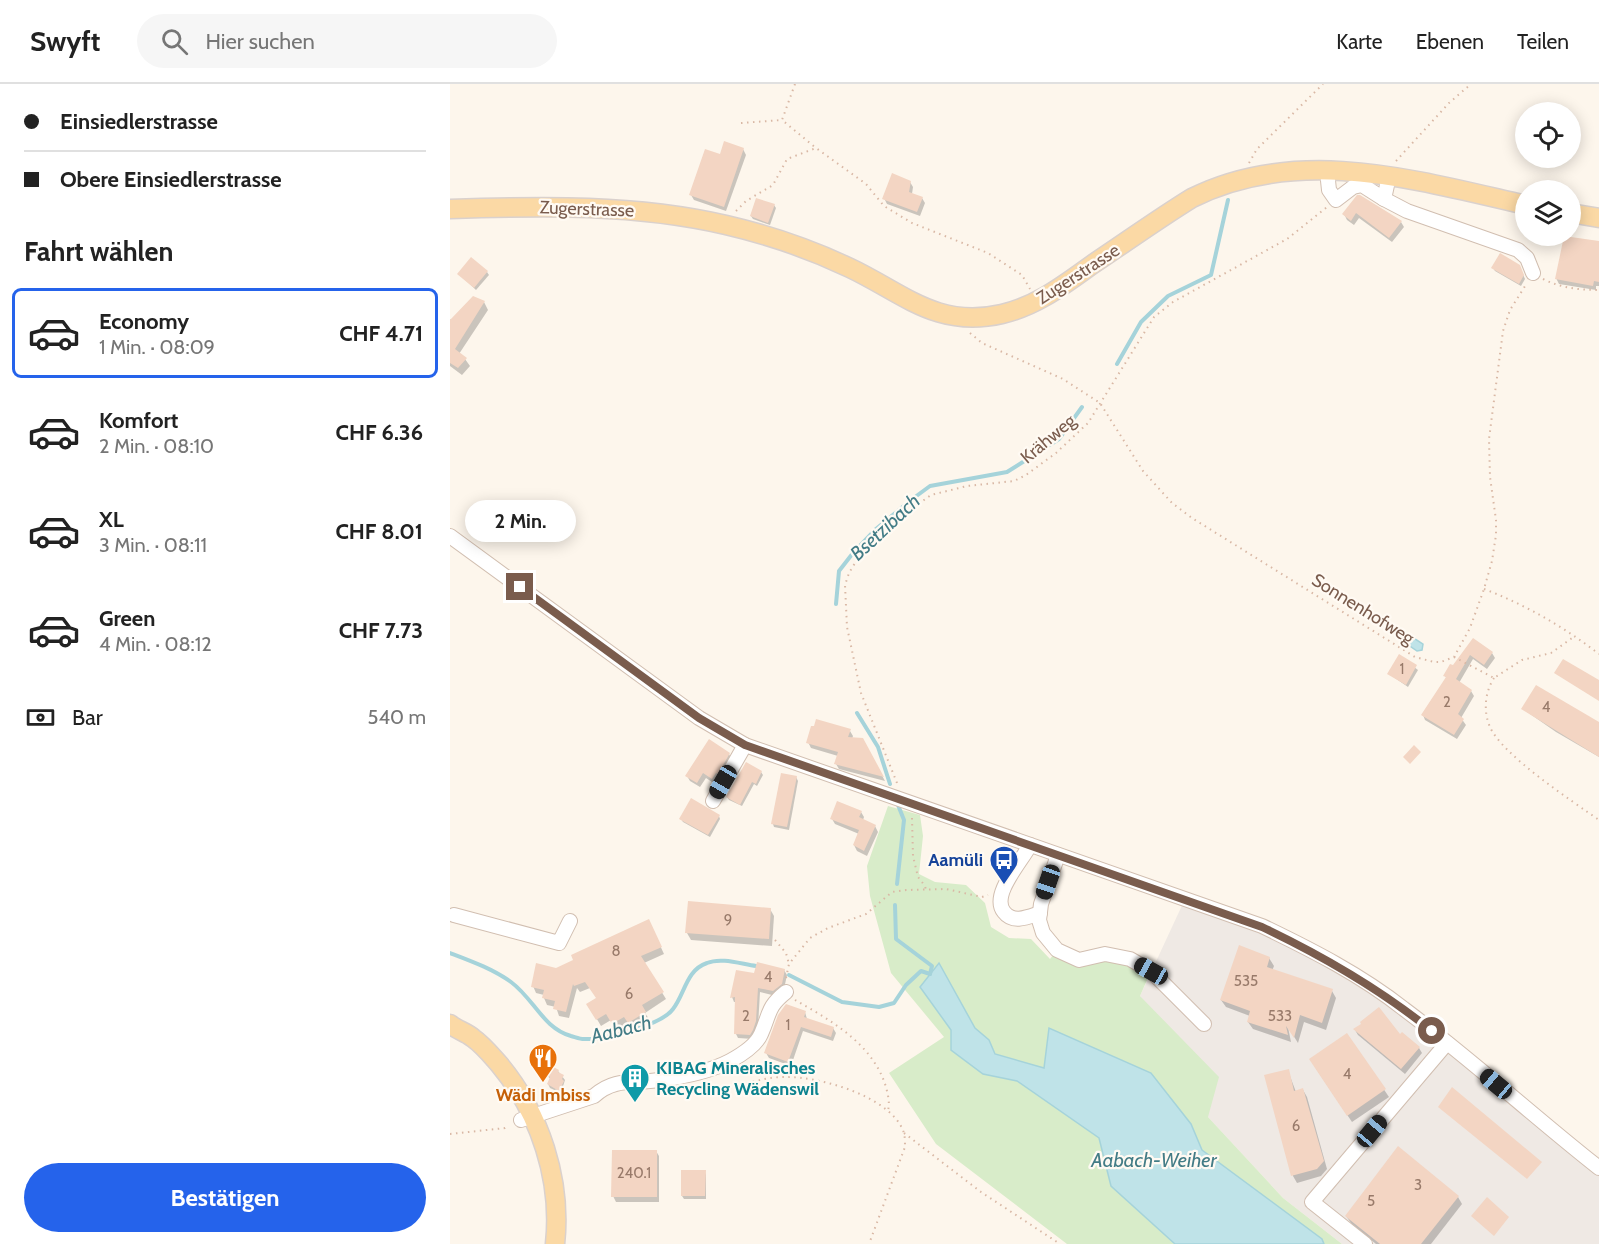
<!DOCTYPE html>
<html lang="de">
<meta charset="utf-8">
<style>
:root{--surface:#fff;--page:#f6f6f6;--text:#222;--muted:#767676;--line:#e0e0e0;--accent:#2563eb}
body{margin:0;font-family:Cabin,sans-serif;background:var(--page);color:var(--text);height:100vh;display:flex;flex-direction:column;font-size:22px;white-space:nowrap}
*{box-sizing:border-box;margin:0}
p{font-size:20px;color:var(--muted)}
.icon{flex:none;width:33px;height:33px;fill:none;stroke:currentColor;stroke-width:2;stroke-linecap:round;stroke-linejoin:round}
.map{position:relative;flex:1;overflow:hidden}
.sheet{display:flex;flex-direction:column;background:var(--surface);width:450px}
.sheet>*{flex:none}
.guide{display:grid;align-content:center;height:132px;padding:0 24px;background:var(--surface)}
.tools{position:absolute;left:1065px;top:18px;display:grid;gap:12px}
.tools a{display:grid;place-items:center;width:66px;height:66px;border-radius:50%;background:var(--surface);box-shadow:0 3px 15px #0003;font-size:30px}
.end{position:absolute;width:27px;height:27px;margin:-14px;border:8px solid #7a5c4d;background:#fff;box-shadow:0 0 0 3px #fff}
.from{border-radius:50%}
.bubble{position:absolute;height:42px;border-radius:21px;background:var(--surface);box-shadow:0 3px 15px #0003;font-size:20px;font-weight:700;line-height:42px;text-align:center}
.car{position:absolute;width:18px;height:36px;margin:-18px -9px;border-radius:8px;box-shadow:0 0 4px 2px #0007;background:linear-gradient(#222 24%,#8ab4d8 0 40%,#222 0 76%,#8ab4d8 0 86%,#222 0)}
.guide b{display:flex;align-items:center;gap:21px;height:57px;font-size:22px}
.guide b+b{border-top:2px solid var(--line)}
.guide i{width:15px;height:15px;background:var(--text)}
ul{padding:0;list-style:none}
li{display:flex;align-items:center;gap:18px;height:90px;margin:0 12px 9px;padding:0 12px;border:3px solid transparent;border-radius:9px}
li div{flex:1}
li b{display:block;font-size:22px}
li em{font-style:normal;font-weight:700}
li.current{border-color:var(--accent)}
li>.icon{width:54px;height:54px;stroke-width:1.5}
h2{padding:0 24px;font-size:27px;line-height:72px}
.pay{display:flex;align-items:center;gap:15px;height:66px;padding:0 24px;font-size:22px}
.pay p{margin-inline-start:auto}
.cta{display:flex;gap:12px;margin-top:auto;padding:12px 24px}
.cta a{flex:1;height:69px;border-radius:36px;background:var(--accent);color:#fff;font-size:24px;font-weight:700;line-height:69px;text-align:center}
header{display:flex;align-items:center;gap:36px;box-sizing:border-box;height:84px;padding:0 30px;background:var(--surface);border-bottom:2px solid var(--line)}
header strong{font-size:28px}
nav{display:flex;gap:33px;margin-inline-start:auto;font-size:21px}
.search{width:420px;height:54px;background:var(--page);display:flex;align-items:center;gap:15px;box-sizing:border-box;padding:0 21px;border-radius:33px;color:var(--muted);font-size:22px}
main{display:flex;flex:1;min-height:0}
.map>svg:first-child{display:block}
.industrial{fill:#efe9e4}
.green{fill:#d8ecc9}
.water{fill:#bfe3e8;stroke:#a5d3da;stroke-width:1.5}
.shadow{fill:#0003}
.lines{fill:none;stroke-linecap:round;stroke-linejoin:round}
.stream{stroke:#a5d3da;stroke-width:4}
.building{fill:#f3d5c3}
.minor-casing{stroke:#d1beb0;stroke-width:16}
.major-casing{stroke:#dad1cd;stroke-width:21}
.path{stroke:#d9b8a5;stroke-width:2;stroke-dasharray:1.5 4.5;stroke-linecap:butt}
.minor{stroke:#fff;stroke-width:14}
.major{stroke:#fbd9a5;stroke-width:18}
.route{stroke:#7a5c4d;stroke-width:8}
.labels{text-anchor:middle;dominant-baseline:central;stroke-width:4.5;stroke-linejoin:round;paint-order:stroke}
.number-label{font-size:15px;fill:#987a6a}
.street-label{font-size:18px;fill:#7a5c4d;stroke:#fffaf3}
.transit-label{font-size:18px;font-weight:bold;fill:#164399;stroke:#fffaf3;text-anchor:end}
.culture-label{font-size:18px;font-weight:bold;fill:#0d838f;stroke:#fffaf3;text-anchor:start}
.food-label{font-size:18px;font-weight:bold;fill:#c56008;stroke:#fffaf3}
.water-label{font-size:20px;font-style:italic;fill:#437c86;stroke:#fffaf3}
</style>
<header>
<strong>Swyft</strong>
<div class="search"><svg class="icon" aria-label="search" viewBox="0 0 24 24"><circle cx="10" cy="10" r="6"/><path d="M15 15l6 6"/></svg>Hier suchen</div>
<nav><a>Karte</a><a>Ebenen</a><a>Teilen</a></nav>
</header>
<main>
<section class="sheet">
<div class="guide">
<b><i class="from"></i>Einsiedlerstrasse</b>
<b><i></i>Obere Einsiedlerstrasse</b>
</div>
<h2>Fahrt wählen</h2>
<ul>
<li class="current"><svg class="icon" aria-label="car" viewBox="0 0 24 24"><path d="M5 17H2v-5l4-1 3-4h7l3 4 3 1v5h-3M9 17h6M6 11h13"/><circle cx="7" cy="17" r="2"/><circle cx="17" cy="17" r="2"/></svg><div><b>Economy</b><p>1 Min. · 08:09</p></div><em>CHF 4.71</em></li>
<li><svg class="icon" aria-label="car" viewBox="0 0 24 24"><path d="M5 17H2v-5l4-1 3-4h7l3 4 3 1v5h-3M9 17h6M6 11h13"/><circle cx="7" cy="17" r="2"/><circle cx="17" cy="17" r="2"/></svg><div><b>Komfort</b><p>2 Min. · 08:10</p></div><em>CHF 6.36</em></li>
<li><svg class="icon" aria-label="car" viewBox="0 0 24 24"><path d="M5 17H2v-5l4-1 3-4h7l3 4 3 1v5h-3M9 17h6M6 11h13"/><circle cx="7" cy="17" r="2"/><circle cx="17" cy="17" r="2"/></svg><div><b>XL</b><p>3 Min. · 08:11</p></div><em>CHF 8.01</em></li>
<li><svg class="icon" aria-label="car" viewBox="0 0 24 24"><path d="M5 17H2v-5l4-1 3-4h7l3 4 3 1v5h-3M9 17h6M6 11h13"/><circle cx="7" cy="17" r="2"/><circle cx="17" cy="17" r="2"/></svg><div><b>Green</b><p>4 Min. · 08:12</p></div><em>CHF 7.73</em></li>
</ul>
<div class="pay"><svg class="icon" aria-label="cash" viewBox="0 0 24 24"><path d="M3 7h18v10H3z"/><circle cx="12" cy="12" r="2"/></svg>Bar<p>540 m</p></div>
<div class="cta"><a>Bestätigen</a></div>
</section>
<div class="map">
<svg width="1149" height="1160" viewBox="0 0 1149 1160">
<rect width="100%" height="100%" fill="#fdf6ec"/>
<!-- industrial -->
<polygon class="industrial" points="735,815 812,842 909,894 1149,1084 1149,1160 892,1160 833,1114 758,1033 690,912"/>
<!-- green -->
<polygon class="green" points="438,722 470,731 473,752 469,790 485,798 516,801 535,819 541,843 559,854 581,855 600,875 607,866 631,877 655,870 701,887 690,912 769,993 758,1033 833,1114 892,1160 874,1160 872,1155 752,1066 741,1040 599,945 594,984 545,970 539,956 470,903 501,946 502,966 533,990 567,997 649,1054 661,1102 725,1160 617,1160 486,1060 439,989 494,953 441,889 420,812 417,782"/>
<!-- water -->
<g class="water">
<polygon points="962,553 973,560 972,566 967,567 957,560 957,555"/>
<polygon points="489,879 525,944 539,956 545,970 594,984 599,944 701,989 741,1040 752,1066 872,1155 874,1160 725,1160 661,1102 649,1054 567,997 533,990 501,966 501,946 470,903"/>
</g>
<!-- shadow -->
<g class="shadow">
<polygon points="293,65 296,71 276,127 244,116 241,111 270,72"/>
<polygon points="460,98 463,103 462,110 472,114 475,119 470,132 437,120 434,114"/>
<polygon points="904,116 951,138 954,143 942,158 909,134 904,141 897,136 894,130"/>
<polygon points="324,121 326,124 320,141 303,135 301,132"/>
<polygon points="1149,159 1149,202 1146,202 1146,206 1109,200 1106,194"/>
<polygon points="1043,184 1071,186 1075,195 1071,202 1045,187"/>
<polygon points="37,188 39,191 26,206 9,190"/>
<polygon points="34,218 38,226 9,270 15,275 20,282 12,291 0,282 0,235 2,237"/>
<polygon points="1023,556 1042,569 1045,574 1037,585 1023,575 1009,599 1021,607 1024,612 1011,634 1016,641 1007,655 975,636 973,631 997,595 995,592 1004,583"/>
<polygon points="950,572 968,586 958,603 939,590"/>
<polygon points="1073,625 1149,640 1149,673 1106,648"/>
<polygon points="400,647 403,652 402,655 413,656 435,697 389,685 386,680 388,672 361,664 358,658"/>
<polygon points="279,670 282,676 265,700 256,694 250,703 240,697 237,692"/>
<polygon points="311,688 313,691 307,702 304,700 292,722 279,716 277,713"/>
<polygon points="346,693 348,697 339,746 324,743 323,740"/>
<polygon points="411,728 414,733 413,736 425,742 428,748 417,772 407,767 404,761 409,750 385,740 382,735"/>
<polygon points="269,732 270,735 260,753 233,738 231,735"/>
<polygon points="320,825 324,832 322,862 241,856 237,849"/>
<polygon points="202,844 214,870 194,879 216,915 195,929 199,935 183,945 179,938 167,946 161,936 151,942 138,920 147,914 140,904 130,908 127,904 119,934 109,932 106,923 97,921 94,914 94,911 86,909 83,902 106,885"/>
<polygon points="819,874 824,882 822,887 882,907 886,914 876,946 854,938 848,959 838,943 841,958 803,945 798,938 800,932 776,923 771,916"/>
<polygon points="334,886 337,891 334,905 326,912 310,908 308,943 303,955 288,954 286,950 287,918 284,918 282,913 305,891"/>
<polygon points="355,928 357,935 383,944 386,949 383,957 353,947 341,982 319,974 316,969"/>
<polygon points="905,946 949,952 969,964 972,969 955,990 908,951"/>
<polygon points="897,951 939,1013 902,1038 865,983"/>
<polygon points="108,987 115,996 111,1009 100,1004 98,1000 101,995 92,988"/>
<polygon points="838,987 846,1008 853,1006 857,1013 877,1085 871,1092 847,1099 843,1092 816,992"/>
<polygon points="206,1067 209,1072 209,1118 166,1118 163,1112"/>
<polygon points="255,1088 256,1091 256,1115 234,1115 232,1112"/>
<polygon points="1008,1113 1012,1120 981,1160 926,1160 901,1139 896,1132"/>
</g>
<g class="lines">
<!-- stream -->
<g class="stream">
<polyline points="667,280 691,238 718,212 761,191 778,116"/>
<polyline points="386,520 389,487 403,469 426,445 461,416 480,402 557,388 609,355 632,323"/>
<polyline points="407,629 428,663 440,700"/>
<polyline points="447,800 454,736 448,721"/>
<polyline points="445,821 446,855 482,882 480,890"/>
<path d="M 0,869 C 21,877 43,885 61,898 C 84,915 93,944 121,952 C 125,953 130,955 134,955 C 154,956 212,941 223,925 C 235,910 236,886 257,879 C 271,873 291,880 306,882"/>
<polyline points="339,891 392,918 429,923 444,919 456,901 471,887 480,890"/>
</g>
</g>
<!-- building -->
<g class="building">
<polygon points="274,57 294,64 274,123 239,111 255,65 270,70"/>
<polygon points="442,89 461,97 459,108 473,113 467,128 432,115"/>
<polygon points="907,111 910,111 952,137 939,154 906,129 901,137 892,130"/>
<polygon points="306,114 325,120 318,139 300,132"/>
<polygon points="1114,152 1149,157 1149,198 1144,197 1143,202 1105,195"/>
<polygon points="1050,169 1070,181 1074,191 1069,200 1041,184"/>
<polygon points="21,173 38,187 24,204 7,190"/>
<polygon points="23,212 35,217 5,265 17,274 8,284 0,279 0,236"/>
<polygon points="1023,554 1043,568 1034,581 1020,571 1006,595 1022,606 1008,630 1014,635 1004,651 971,631 996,593 993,592 1000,580 1003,581"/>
<polygon points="949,570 967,581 956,601 937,590"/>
<polygon points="1113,575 1149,596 1149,617 1104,589"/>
<polygon points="1086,601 1149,638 1149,673 1071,625"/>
<polygon points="366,635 401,645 398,653 413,654 434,693 384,680 388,668 356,659 361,642 364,642"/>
<polygon points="259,655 280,669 268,690 266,689 262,695 253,689 247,699 235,692"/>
<polygon points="964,661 971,668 960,680 953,673"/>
<polygon points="296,678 312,687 306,700 302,698 290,721 276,713"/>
<polygon points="331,689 347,692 337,743 321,740"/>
<polygon points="241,714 270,731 258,751 229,735"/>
<polygon points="387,717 412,727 409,733 426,741 414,767 403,761 409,746 380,735"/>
<polygon points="238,817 321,824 319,855 235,849"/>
<polygon points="199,835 212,863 191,872 214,908 192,921 196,928 178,939 174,933 162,940 156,930 146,936 136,920 146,914 135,898 124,902 123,900 116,928 103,925 105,917 92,914 94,906 81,903 86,879 106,884 123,876 121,871"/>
<polygon points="789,861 820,873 817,883 883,905 872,939 850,931 844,954 836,942 838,951 797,938 800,927 770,916"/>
<polygon points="307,878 335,885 332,900 323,907 308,904 306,937 303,946 300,951 284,950 285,913 280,914 286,886 304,889"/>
<polygon points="336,920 356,927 354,933 384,943 381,953 351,943 338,978 314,969 328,931"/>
<polygon points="929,923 950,950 952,948 970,963 951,985 903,945 911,940 910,938"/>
<polygon points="897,949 936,1005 897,1032 859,975"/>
<polygon points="96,979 109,986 108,988 114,991 112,995 114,997 109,1007 97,1000 100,993 91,988"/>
<polygon points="839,985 844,1007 853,1004 874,1077 867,1085 841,1092 814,991"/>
<polygon points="1002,1003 1092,1078 1077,1095 988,1023"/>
<polygon points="948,1062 1009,1112 971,1160 930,1160 895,1132"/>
<polygon points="162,1066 207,1066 207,1113 161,1113"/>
<polygon points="231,1086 256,1086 255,1112 231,1112"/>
<polygon points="1037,1113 1059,1133 1044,1152 1021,1132"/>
</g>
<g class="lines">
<!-- minor casing -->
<g class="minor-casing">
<g id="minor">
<polyline points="877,87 879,106 886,116 903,103 912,101 934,115"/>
<polyline points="939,92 934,115 957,127 1068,166 1077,174 1083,189"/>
<path d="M 0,452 L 249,634 L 295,661 L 812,842 C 862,866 911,891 954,925 C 1021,975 1083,1032 1149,1084"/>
<polyline points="263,717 295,661"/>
<path d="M 580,761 C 572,777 540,811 554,828 C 563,840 578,833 590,829"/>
<polyline points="608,771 591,820 589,836 593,849 607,866 629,876 655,870 680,875 701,887 754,940"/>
<polyline points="4,831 109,859 120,837"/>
<path d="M 71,1036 L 144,1012 C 165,993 184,1000 209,996 C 233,993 259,988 280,977 C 291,971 306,962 311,950 C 320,930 317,923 336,908"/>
<polyline points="915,1160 862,1118 997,959"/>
</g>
</g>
<!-- major casing -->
<g class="major-casing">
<g id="major">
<path d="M 0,125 C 92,122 186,120 276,141 C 319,151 360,165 400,184 C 453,209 487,245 552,230 C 587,222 615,200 643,180 C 676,158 708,135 742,114 C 848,61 966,96 1076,121"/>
<polyline points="1120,129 1149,134"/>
<path d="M 0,940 C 7,946 16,948 23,954 C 33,961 41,971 49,980 C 90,1029 112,1096 105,1160"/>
</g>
</g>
<!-- path -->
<g class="path">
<polyline points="345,0 332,36 366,64"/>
<polyline points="291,39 332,36"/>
<polyline points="946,77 999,19 1021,0"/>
<polyline points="799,79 807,65 873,0"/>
<polyline points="286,127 296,117 323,101 337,75 366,64 416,100 434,122 462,139 538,169 572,191 580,205"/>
<path d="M 1093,195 C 1111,204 1129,206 1149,206"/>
<polyline points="520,249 532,259 613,295 650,319 693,387 722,419 742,434 965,573 984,578 991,578 1004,573 1020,544 1034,505 1042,477 1046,451 1046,436 1040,393 1039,355 1053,247 1060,226 1077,199"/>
<path d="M 1034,505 C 1076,521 1114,543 1149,570"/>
<polyline points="1004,573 1044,594 1072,576 1101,569 1125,552"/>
<path d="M 1044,594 C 1035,608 1033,627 1040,643 C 1052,671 1122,717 1149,736"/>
<polyline points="447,699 411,609 397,543 395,501 399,489 408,474 449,434 481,411 517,402 564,397 576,391 606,369 638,339 704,233 723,218 837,155 877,123"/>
<polyline points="462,734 463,772 468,793 475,802 476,806"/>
<polyline points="325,856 336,869 339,880"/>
<polyline points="336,894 339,880 360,854 378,844 416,830 442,808 456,806 496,805 532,813 538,811"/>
<path d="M 345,916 C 382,937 423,960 436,1003 C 438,1011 440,1019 438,1026"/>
<path d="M 220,1009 C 237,1009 254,1009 271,1006 C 292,1002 312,993 334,993 C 368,992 442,1012 454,1049 C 455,1053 455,1059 455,1063 L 419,1160"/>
<polyline points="454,1049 531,1108 610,1160"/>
<polyline points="0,1050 55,1044 59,1042"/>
</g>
<!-- minor -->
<use href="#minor" class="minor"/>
<!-- major -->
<use href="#major" class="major"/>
</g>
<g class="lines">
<!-- route -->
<path class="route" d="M 70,503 L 249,634 L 295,661 L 812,843 C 873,872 930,905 982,947"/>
</g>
<!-- icons -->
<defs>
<g id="bus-pin" transform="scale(1.5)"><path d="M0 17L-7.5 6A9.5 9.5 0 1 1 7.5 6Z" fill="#1a4fb4" stroke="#fffaf3"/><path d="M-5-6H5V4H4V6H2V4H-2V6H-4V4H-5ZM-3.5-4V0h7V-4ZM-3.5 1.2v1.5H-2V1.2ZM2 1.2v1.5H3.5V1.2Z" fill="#fff"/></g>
<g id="restaurant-pin" transform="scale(1.5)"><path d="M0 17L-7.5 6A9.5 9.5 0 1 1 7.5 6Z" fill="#e8710a" stroke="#fffaf3"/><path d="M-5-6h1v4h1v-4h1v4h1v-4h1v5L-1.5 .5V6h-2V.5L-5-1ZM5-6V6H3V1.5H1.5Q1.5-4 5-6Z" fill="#fff"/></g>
<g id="building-pin" transform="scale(1.5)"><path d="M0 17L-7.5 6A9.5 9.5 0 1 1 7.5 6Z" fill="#0f9aa8" stroke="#fffaf3"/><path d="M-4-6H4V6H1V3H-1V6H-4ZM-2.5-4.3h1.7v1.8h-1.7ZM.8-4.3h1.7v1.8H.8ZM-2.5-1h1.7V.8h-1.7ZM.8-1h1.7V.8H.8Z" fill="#fff"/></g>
</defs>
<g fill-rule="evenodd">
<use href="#bus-pin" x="554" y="776"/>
<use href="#restaurant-pin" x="93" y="974"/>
<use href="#building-pin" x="185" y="994"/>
</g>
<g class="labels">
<!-- number labels -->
<g class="number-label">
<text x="952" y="585">1</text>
<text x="997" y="618">2</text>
<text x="1096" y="623">4</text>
<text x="278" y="836">9</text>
<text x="166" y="867">8</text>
<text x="318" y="893">4</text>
<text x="796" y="897">535</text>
<text x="179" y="910">6</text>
<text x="296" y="932">2</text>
<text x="830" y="932">533</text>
<text x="338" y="941">1</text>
<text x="897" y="990">4</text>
<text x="846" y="1042">6</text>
<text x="184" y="1089">240.1</text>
<text x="968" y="1101">3</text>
<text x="921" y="1117">5</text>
</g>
<!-- street labels -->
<g class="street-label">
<text transform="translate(137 125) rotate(2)">Zugerstrasse</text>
<text transform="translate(628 190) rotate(-33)">Zugerstrasse</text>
<text transform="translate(598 355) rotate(-40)">Krähweg</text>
<text transform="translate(913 525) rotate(32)">Sonnenhofweg</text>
</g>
<!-- transit labels -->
<g class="transit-label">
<text x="533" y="776">Aamüli</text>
</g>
<!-- culture labels -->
<g class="culture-label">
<text x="206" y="984">KIBAG Mineralisches<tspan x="206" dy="21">Recycling Wädenswil</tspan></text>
</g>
<!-- food labels -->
<g class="food-label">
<text x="93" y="1011">Wädi Imbiss</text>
</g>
<!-- water labels -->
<g class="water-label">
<text transform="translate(435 443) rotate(-43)">Bsetzibach</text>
<text transform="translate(171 945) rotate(-14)">Aabach</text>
<text x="704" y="1076">Aabach-Weiher</text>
</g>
</g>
</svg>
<div class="tools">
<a><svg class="icon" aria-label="locate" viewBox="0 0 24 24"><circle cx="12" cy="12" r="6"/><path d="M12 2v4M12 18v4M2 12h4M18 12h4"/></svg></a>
<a><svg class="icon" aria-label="layers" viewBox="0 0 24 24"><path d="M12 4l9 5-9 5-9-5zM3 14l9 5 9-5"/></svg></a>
</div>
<i class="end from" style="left:982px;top:947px"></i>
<i class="end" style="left:70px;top:503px"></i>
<div class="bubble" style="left:15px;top:416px;width:111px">2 Min.</div>
<i class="car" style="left:273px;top:698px;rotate:210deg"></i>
<i class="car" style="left:598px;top:798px;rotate:199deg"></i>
<i class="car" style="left:701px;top:887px;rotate:299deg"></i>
<i class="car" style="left:1046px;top:1000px;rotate:310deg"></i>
<i class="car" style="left:922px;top:1047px;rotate:40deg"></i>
</div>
</main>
